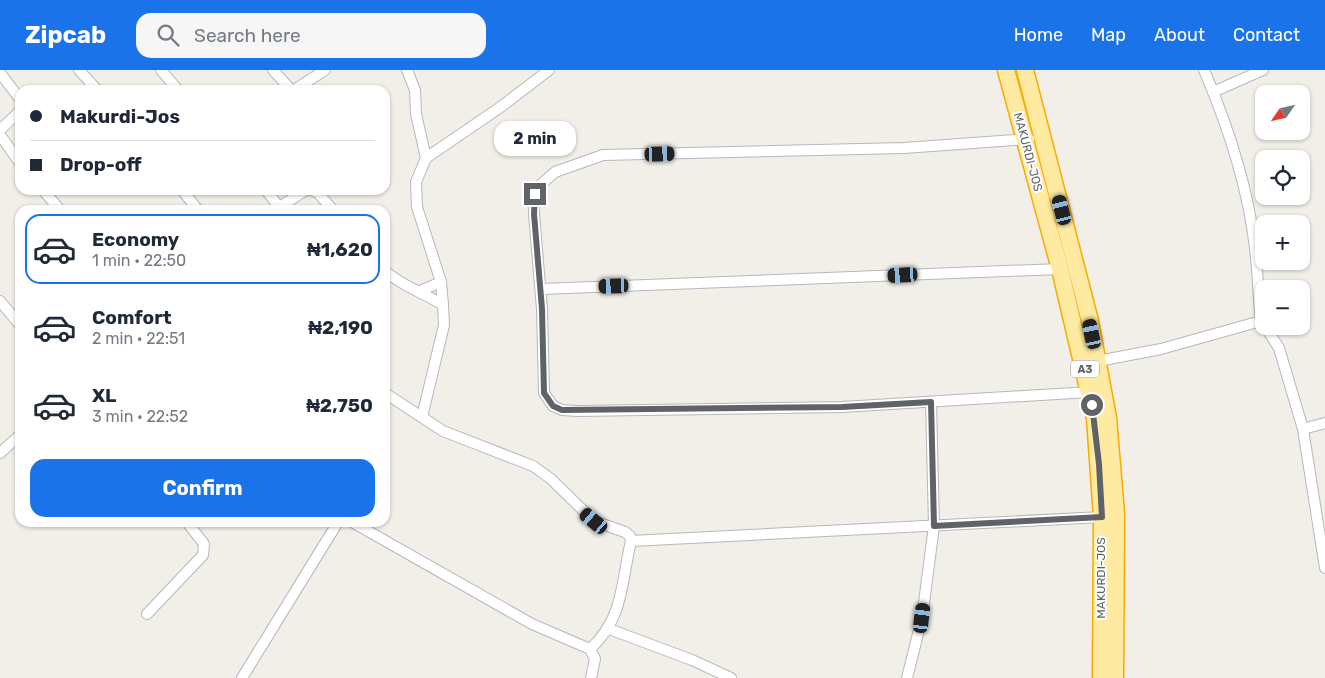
<!DOCTYPE html>
<meta charset="utf-8">
<style>
:root{--surface:#fff;--page:#f6f6f7;--text:#1f2937;--muted:#747a83;--line:#e0e1e3;--accent:#1a73e8}
body{margin:0;font-family:Rubik,sans-serif;background:var(--page);color:var(--text);height:100vh;display:flex;flex-direction:column;font-size:19px;white-space:nowrap}
*{box-sizing:border-box;margin:0}
p{font-size:16px;color:var(--muted)}
.icon{flex:none;width:28px;height:28px;fill:none;stroke:currentColor;stroke-width:2;stroke-linecap:round;stroke-linejoin:round}
.map{position:relative;flex:1;overflow:hidden}
.drawer{position:absolute;left:15px;top:135px;width:375px;height:322px;display:flex;flex-direction:column;background:var(--surface);border-radius:15px;box-shadow:0 1px 4px #0004}
.drawer>*{flex:none}
.top-card{position:absolute;left:15px;top:15px;width:375px;height:110px;border-radius:15px;box-shadow:0 1px 4px #0004;display:grid;align-content:center;height:110px;padding:0 15px;background:var(--surface)}
.needle{width:32px;rotate:236deg}
.tools{position:absolute;left:1255px;top:15px;display:grid;gap:10px}
.tools a{display:grid;place-items:center;width:55px;height:55px;border-radius:10px;background:var(--surface);box-shadow:0 1px 4px #0004;font-size:25px}
.end{position:absolute;width:22px;height:22px;margin:-11px;border:6px solid #5f6368;background:#fff;box-shadow:0 0 0 2px #fff}
.from{border-radius:50%}
.bubble{position:absolute;height:35px;border-radius:15px;background:var(--surface);box-shadow:0 1px 4px #0004;font-size:16px;font-weight:700;line-height:35px;text-align:center}
.car{position:absolute;width:15px;height:30px;margin:-15px -8px;border-radius:6px;box-shadow:0 0 4px 1px #0007;background:linear-gradient(#222 24%,#8ab4d8 0 40%,#222 0 76%,#8ab4d8 0 86%,#222 0)}
.top-card b{display:flex;align-items:center;gap:18px;height:48px;font-size:19px}
.top-card b+b{border-top:1px solid var(--line)}
.top-card i{width:12px;height:12px;background:var(--text)}
ul{padding:9px 0 0;list-style:none}
li{display:flex;align-items:center;gap:15px;height:70px;margin:0 10px 8px;padding:0 5px;border:2px solid transparent;border-radius:15px}
li div{flex:1}
li b{display:block;font-size:19px}
li em{font-style:normal;font-weight:700}
li.active{border-color:var(--accent)}
li>.icon{width:45px;height:45px;stroke-width:1.5}
.action{display:flex;gap:10px;margin-top:auto;padding:10px 15px}
.action a{flex:1;height:58px;border-radius:15px;background:var(--accent);color:#fff;font-size:20px;font-weight:700;line-height:58px;text-align:center}
header{display:flex;align-items:center;gap:30px;box-sizing:border-box;height:70px;padding:0 25px;background:var(--accent);color:#fff}
header strong{font-size:24px}
nav{display:flex;gap:28px;margin-inline-start:auto;font-size:18px}
.search{width:350px;height:45px;background:var(--page);display:flex;align-items:center;gap:12px;box-sizing:border-box;padding:0 18px;border-radius:15px;color:var(--muted);font-size:19px}
.map>svg:first-child{display:block}
.lines{fill:none;stroke-linecap:round;stroke-linejoin:round}
.minor-casing{stroke:#b5b8bc;stroke-width:12}
.trunk-casing{stroke:#f9ab00;stroke-width:19}
.minor{stroke:#fff;stroke-width:10}
.trunk{stroke:#feeaa1;stroke-width:16}
.route{stroke:#5f6368;stroke-width:6}
.labels{text-anchor:middle;dominant-baseline:central;stroke-width:4;stroke-linejoin:round;paint-order:stroke}
.shield{fill:#fff;stroke:#8f9295;stroke-width:1}
.shield-label{font-size:11px;font-weight:bold;fill:#5f6368}
.street-label{font-size:12px;fill:#5f6368;stroke:#fff}
</style>
<header>
<strong>Zipcab</strong>
<div class="search"><svg class="icon" aria-label="search" viewBox="0 0 24 24"><circle cx="10" cy="10" r="6"/><path d="M15 15l6 6"/></svg>Search here</div>
<nav><a>Home</a><a>Map</a><a>About</a><a>Contact</a></nav>
</header>
<div class="map">
<svg width="1325" height="608" viewBox="0 0 1325 608">
<rect width="100%" height="100%" fill="#f1efe8"/>
<g class="lines">
<!-- minor casing -->
<g class="minor-casing">
<g id="minor">
<polyline points="79,0 97,20"/>
<polyline points="161,0 178,20"/>
<polyline points="273,0 291,20 294,20 325,0"/>
<polyline points="407,0 415,20 416,44 426,88 416,112 417,137 441,212 443,235 444,255 422,347"/>
<path d="M 1204,0 C 1228,56 1248,117 1255,178 C 1258,202 1258,226 1261,251 L 1264,255"/>
<polyline points="0,3 20,29"/>
<polyline points="1213,22 1263,0"/>
<polyline points="0,60 20,41"/>
<polyline points="0,65 20,93"/>
<polyline points="1029,69 904,78 603,85 555,102 538,117 535,124 534,144 542,239 544,323 553,336 562,340 577,341 842,337 1090,322"/>
<polyline points="426,88 502,36 549,0"/>
<polyline points="43,120 60,140"/>
<polyline points="182,120 198,140"/>
<polyline points="266,120 279,137"/>
<polyline points="311,120 318,123 333,140"/>
<polyline points="275,140 306,120"/>
<path d="M 385,201 C 402,216 424,223 443,235"/>
<polyline points="541,219 1060,199"/>
<polyline points="420,221 441,212"/>
<polyline points="0,231 20,255"/>
<polyline points="1265,256 1279,278 1303,359 1325,498"/>
<polyline points="1098,291 1161,279 1261,251"/>
<path d="M 385,323 L 443,361 L 533,396 L 551,409 L 594,451 L 625,462 L 630,466 L 631,471 C 621,513 624,548 590,579"/>
<polyline points="1303,359 1325,353"/>
<polyline points="0,383 20,365"/>
<polyline points="352,452 532,554 590,579 595,589 591,608"/>
<polyline points="631,471 1102,447"/>
<polyline points="147,544 203,485 204,474 187,452"/>
<polyline points="609,559 692,590 731,608"/>
<polyline points="242,608 338,452"/>
<polyline points="907,608 922,548 934,456 931,332"/>
</g>
</g>
<!-- trunk casing -->
<g class="trunk-casing">
<g id="trunk">
<polyline points="1006,0 1060,199 1095,348 1102,447 1101,608"/>
<polyline points="1025,0 1090,251 1108,348 1116,444 1115,608"/>
</g>
</g>
<!-- minor -->
<use href="#minor" class="minor"/>
<!-- trunk -->
<use href="#trunk" class="trunk"/>
</g>
<g class="lines">
<!-- route -->
<polyline class="route" points="535,124 534,144 542,239 544,323 553,336 562,340 842,337 931,332 934,456 1102,447 1099,394 1092,335"/>
</g>
<g class="labels">
<!-- shield labels -->
<rect class="shield" x="1071" y="290.5" width="28" height="17" rx="4"/>
<g class="shield-label">
<text x="1085" y="299">A3</text>
</g>
<!-- street labels -->
<g class="street-label">
<text transform="translate(1028 82) rotate(75)">MAKURDI-JOS</text>
<text transform="translate(1101 508) rotate(-90)">MAKURDI-JOS</text>
</g>
</g>
</svg>
<div class="tools">
<a><svg class="needle" viewBox="-14 -14 28 28"><path d="M0-13l5 13h-10z" fill="#e53935"/><path d="M0 13l5-13h-10z" fill="#747a83"/></svg></a>
<a><svg class="icon" aria-label="locate" viewBox="0 0 24 24"><circle cx="12" cy="12" r="6"/><path d="M12 2v4M12 18v4M2 12h4M18 12h4"/></svg></a>
<a>+</a>
<a>−</a>
</div>
<i class="end from" style="left:1092px;top:335px"></i>
<i class="end" style="left:535px;top:124px"></i>
<div class="bubble" style="left:494px;top:51px;width:82px">2 min</div>
<i class="car" style="left:660px;top:84px;rotate:88deg"></i>
<i class="car" style="left:1062px;top:140px;rotate:346deg"></i>
<i class="car" style="left:903px;top:205px;rotate:267deg"></i>
<i class="car" style="left:614px;top:216px;rotate:268deg"></i>
<i class="car" style="left:1092px;top:264px;rotate:348deg"></i>
<i class="car" style="left:594px;top:451px;rotate:310deg"></i>
<i class="car" style="left:922px;top:548px;rotate:7deg"></i>
<div class="top-card">
<b><i class="from"></i>Makurdi-Jos</b>
<b><i></i>Drop-off</b>
</div>
<section class="drawer">
<ul>
<li class="active"><svg class="icon" aria-label="car" viewBox="0 0 24 24"><path d="M5 17H2v-5l4-1 3-4h7l3 4 3 1v5h-3M9 17h6M6 11h13"/><circle cx="7" cy="17" r="2"/><circle cx="17" cy="17" r="2"/></svg><div><b>Economy</b><p>1 min · 22:50</p></div><em>₦1,620</em></li>
<li><svg class="icon" aria-label="car" viewBox="0 0 24 24"><path d="M5 17H2v-5l4-1 3-4h7l3 4 3 1v5h-3M9 17h6M6 11h13"/><circle cx="7" cy="17" r="2"/><circle cx="17" cy="17" r="2"/></svg><div><b>Comfort</b><p>2 min · 22:51</p></div><em>₦2,190</em></li>
<li><svg class="icon" aria-label="car" viewBox="0 0 24 24"><path d="M5 17H2v-5l4-1 3-4h7l3 4 3 1v5h-3M9 17h6M6 11h13"/><circle cx="7" cy="17" r="2"/><circle cx="17" cy="17" r="2"/></svg><div><b>XL</b><p>3 min · 22:52</p></div><em>₦2,750</em></li>
</ul>
<div class="action"><a>Confirm</a></div>
</section>
</div>
